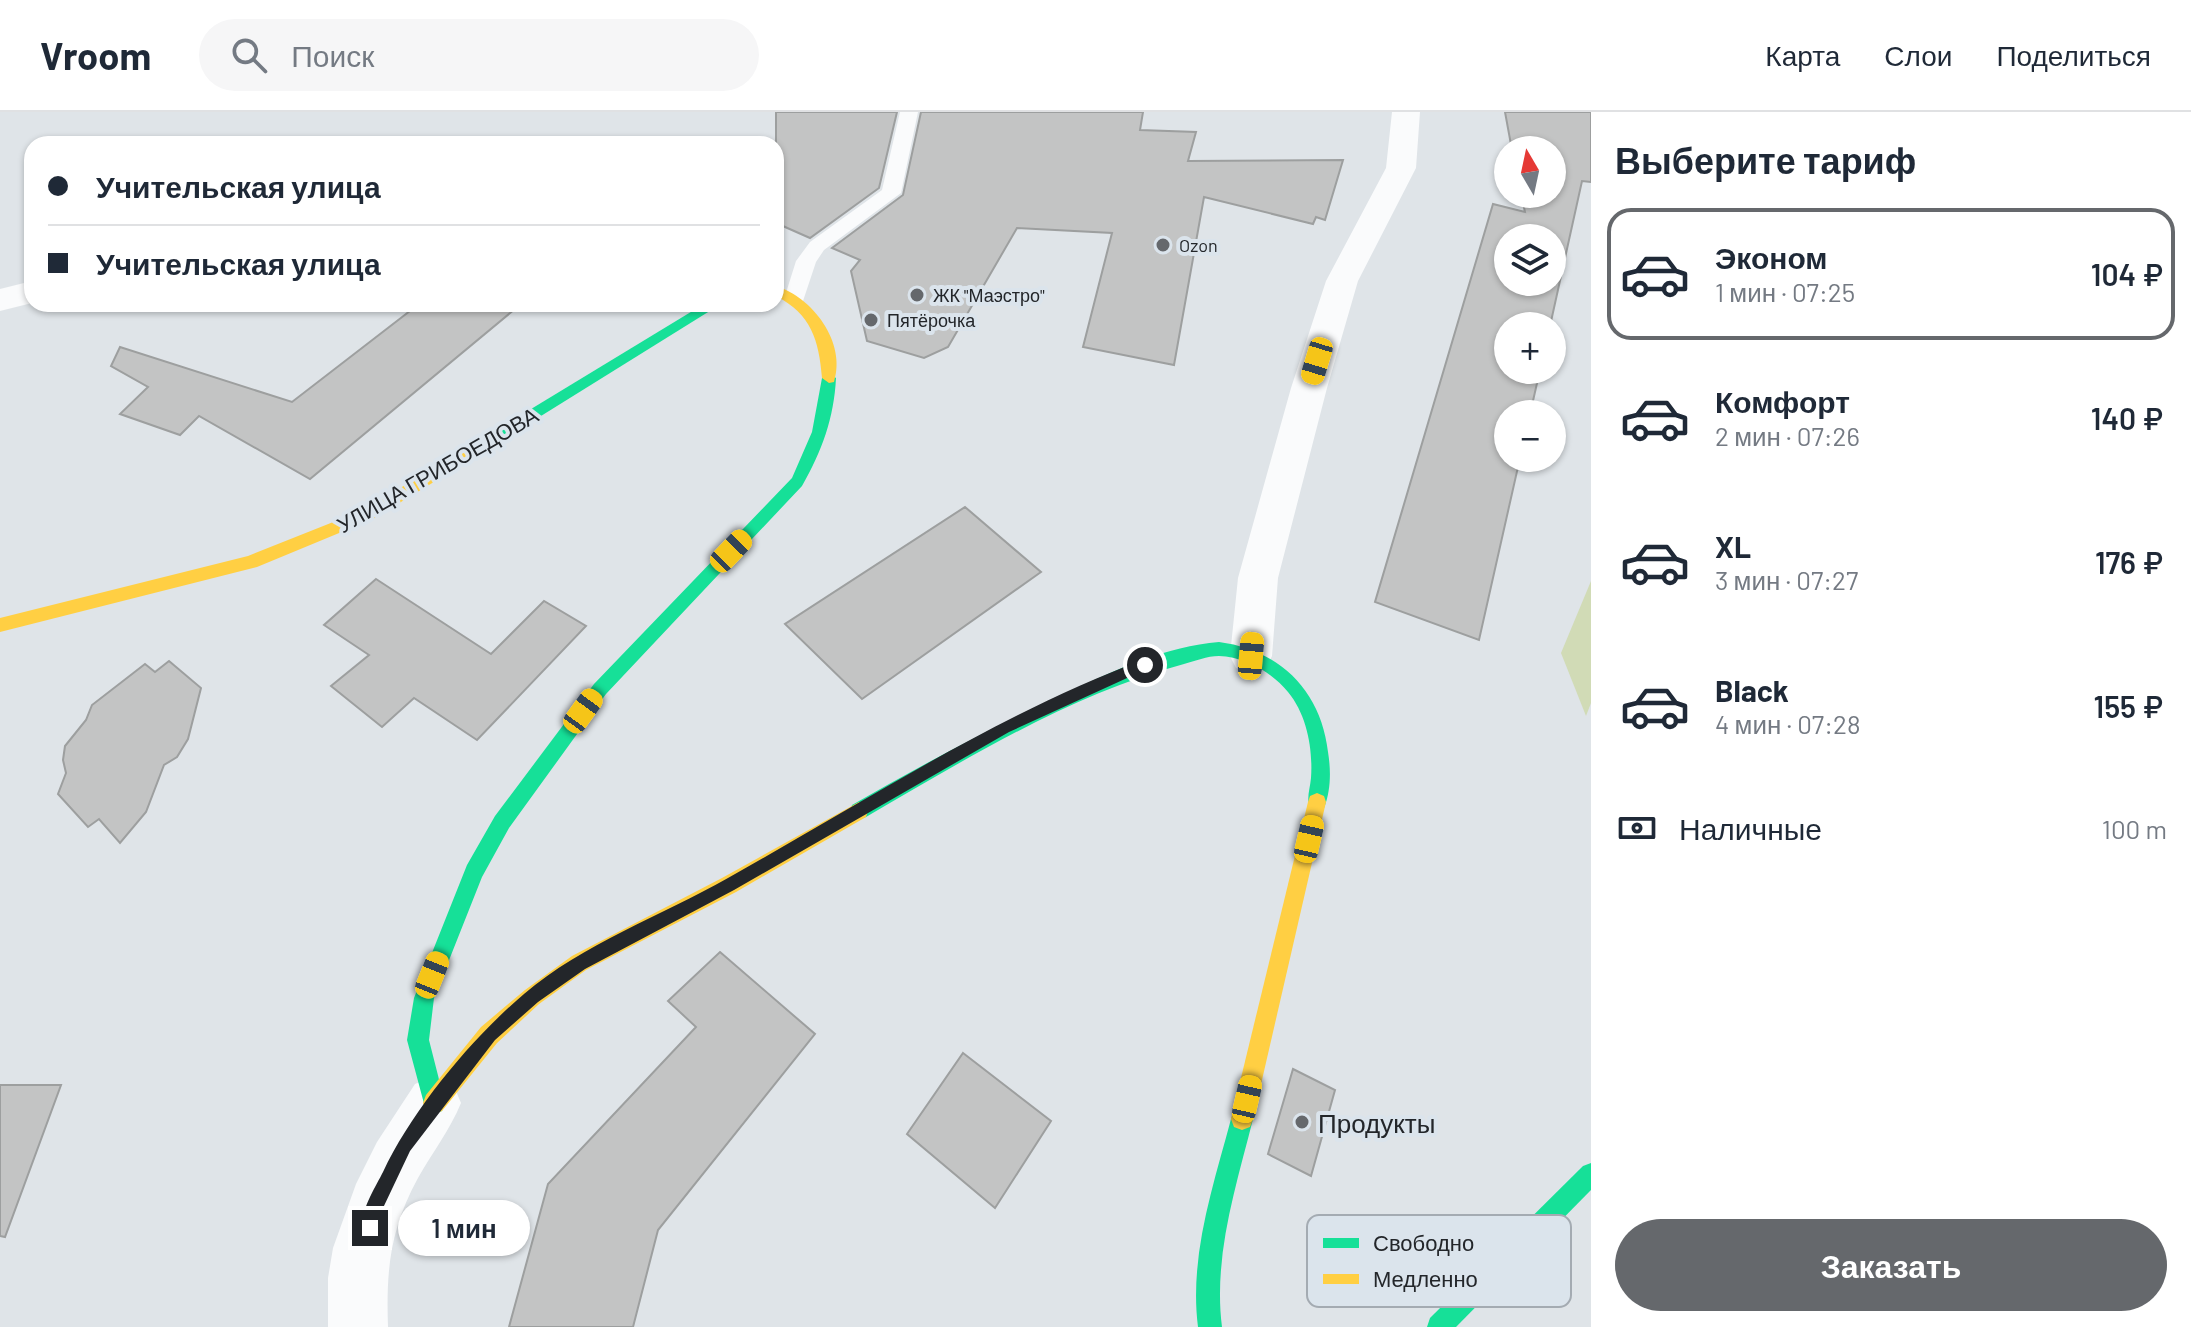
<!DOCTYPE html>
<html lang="ru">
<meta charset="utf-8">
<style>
:root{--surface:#fff;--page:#f6f6f7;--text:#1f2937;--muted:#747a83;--line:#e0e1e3;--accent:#65686c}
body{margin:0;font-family:Barlow,sans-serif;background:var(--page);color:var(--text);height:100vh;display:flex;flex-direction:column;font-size:30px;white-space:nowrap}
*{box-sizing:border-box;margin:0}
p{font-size:26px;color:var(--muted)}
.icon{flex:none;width:44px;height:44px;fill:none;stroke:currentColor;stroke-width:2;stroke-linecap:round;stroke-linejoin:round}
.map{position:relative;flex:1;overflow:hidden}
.drawer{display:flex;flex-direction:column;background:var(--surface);width:600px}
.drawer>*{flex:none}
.top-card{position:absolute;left:24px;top:24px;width:760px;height:176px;border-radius:24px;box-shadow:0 2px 6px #0004;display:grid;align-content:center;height:176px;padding:0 24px;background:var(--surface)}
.needle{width:52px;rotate:351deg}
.fabs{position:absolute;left:1494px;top:24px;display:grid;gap:16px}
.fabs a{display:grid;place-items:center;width:72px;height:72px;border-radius:50%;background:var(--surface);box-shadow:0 2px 6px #0004;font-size:40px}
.end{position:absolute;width:36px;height:36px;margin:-18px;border:10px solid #23262a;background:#fff;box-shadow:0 0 0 4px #fff}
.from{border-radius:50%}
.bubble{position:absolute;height:56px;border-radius:28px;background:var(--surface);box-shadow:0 2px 6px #0004;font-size:26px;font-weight:600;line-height:56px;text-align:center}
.car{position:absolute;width:24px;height:48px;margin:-24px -12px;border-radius:10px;box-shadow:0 0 6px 2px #0007;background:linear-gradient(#f5c518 24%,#345 0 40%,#f5c518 0 76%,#345 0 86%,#f5c518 0)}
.top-card b{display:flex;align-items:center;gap:28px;height:76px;font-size:30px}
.top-card b+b{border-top:2px solid var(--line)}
.top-card i{width:20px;height:20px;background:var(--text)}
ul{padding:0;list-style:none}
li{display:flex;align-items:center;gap:24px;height:132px;margin:0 16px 12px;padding:0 8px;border:4px solid transparent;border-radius:24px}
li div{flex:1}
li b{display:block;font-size:30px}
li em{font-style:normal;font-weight:600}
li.on{border-color:var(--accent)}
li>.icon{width:72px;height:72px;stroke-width:1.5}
h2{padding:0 24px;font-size:36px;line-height:96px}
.pay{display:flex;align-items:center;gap:20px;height:88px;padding:0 24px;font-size:30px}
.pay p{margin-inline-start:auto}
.button{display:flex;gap:16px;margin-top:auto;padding:16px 24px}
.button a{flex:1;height:92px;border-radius:48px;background:var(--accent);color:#fff;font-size:32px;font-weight:600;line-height:92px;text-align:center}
header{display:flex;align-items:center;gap:48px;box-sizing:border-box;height:112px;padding:0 40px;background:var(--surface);border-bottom:2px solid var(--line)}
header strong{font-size:38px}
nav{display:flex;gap:44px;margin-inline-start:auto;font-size:28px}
.search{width:560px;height:72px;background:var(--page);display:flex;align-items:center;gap:20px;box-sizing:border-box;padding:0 28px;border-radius:44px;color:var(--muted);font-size:30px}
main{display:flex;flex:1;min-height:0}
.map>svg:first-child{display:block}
.green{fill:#d1dbb6}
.building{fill:#c3c4c4;stroke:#9d9f9f;stroke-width:2;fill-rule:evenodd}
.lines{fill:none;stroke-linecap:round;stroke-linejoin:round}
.lane{fill:#fafbfc;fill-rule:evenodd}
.street{fill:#fafbfc;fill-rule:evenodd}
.fast{fill:#16e098;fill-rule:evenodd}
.slow{fill:#ffcf43;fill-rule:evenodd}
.route{fill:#23262a}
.poi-dot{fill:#65686c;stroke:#dbe4ec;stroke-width:3}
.labels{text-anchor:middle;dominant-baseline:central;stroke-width:8;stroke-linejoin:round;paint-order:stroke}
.far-poi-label{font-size:18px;fill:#23262a;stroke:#dbe4ec;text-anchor:start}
.street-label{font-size:22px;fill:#23262a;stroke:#dbe4ec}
.near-poi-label{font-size:26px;fill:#23262a;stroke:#dbe4ec;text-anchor:start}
.key{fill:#dbe4ec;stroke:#a4abb2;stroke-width:2}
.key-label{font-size:22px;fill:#23262a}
</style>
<header>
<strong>Vroom</strong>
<div class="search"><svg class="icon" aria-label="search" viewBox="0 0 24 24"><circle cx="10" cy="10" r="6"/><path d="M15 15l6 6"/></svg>Поиск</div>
<nav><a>Карта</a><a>Слои</a><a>Поделиться</a></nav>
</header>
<main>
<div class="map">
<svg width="1591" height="1215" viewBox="0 0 1591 1215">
<rect width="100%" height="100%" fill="#dfe4e8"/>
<!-- green -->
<polygon class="green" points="1591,469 1591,591 1586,604 1561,541"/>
<!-- building -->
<g class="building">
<polygon points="776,0 897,0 879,76 810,126 776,111"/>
<polygon points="921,0 1143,0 1140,18 1196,20 1188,49 1343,48 1325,108 1316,105 1313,112 1204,85 1174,253 1083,235 1112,121 1017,116 948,235 924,246 867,229 851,159 860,148 832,136 903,83"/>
<path d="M 1505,0 L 1591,0 L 1591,70 L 1582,69 L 1550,214 L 1508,214 L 1508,258 L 1540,258 L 1530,302 L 1508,302 L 1508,346 L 1520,346 L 1479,528 L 1375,490 L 1493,92 L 1525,100 L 1521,82 L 1552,82 L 1552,38 L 1512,38 ZM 1508,126 L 1552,126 L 1552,170 L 1508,170 Z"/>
<polygon points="419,192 521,192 310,367 199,304 180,323 120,302 148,275 111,254 120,235 292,290"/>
<polygon points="965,395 1041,460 862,587 785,512"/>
<polygon points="376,467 491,542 544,489 586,514 477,628 414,586 382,615 331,574 369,543 324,513"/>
<polygon points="169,549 201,576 188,627 177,645 164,653 146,700 120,731 99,707 88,715 58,682 66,661 63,648 65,634 86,608 92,593 145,552 155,560"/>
<polygon points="720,840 815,922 658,1118 633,1215 509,1215 548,1072 696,915 668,889"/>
<polygon points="963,941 1051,1009 995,1096 907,1022"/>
<polygon points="1293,957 1335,978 1311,1064 1268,1042"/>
<polygon points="0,973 61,973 5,1125 0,1124"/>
</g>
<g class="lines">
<!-- lane -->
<polygon class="lane" points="900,0 918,0 901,81 824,138 816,150 803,189 789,189 785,184 796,149 810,130 882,78"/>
<!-- street -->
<g class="street">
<polygon points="1392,0 1420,0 1416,56 1358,169 1327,276 1278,466 1272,544 1266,556 1251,562 1236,556 1230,544 1238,466 1291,276 1326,169 1386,56"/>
<polygon points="32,169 32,191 0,199 0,177"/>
<path d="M 434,964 L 453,972 L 461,991 C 450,1018 432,1041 418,1066 C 390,1117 386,1158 388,1215 L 328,1215 L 328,1166 L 333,1136 L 356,1072 L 377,1030 L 415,972 Z"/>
</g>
<!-- fast -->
<g class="fast">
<polygon points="704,192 721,192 470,348 460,348 460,340"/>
<path d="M 829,261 L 836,266 C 834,306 822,339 802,374 L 606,582 L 509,716 L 482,765 L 434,886 L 429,928 L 445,991 L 442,999 L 434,1002 L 426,999 L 407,928 L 414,886 L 467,753 L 495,704 L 594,572 L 792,366 L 812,320 L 822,266 Z"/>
<path d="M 1219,530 C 1280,538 1321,579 1328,640 C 1331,658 1331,679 1324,696 L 1317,699 L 1310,696 C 1306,687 1310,677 1311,666 C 1313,637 1307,603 1288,580 C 1272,560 1245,545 1219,544 C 1207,544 1195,549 1184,552 C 1071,582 966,647 866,705 L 859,708 L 852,705 L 850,699 L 852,693 C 923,652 995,614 1069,580 C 1115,558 1167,534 1219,530 Z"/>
<path d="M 1242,996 L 1250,999 L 1253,1007 C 1236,1075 1213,1144 1222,1215 L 1198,1215 C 1189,1144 1213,1075 1231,1007 L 1234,999 Z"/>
<polygon points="1591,1051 1591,1078 1456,1215 1427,1215 1430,1206 1583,1054"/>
</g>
<!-- slow -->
<g class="slow">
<path d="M 776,174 C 812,185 847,230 834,270 L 829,271 L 822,266 C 819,228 811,202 776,184 Z"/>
<polygon points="465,338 470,340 470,348 373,407 257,455 0,520 0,506 248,444 361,399"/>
<polygon points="1317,681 1324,684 1326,690 1253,1007 1250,1015 1242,1018 1234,1015 1231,1007 1308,690 1310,684"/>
<polygon points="859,690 866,693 868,699 866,705 736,780 586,858 539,892 497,931 442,999 434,1002 426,999 423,991 426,983 481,915 525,878 572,844 722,766"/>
</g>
</g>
<!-- route -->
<path class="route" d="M 1145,547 L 1149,549 L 1149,556 L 1009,620 L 734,778 L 585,857 L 538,890 L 495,928 L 410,1039 L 383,1096 L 376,1122 L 370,1124 L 364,1122 C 356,1105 375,1076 383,1060 C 412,998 471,927 524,882 C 584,831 661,804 728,766 C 864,690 998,602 1145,547 Z"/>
<!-- markers -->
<g class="poi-dot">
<circle cx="1163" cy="133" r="8"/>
<circle cx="917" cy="183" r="8"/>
<circle cx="871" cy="208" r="8"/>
<circle cx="1302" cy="1010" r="8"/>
</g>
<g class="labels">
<!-- far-poi labels -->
<g class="far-poi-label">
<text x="1179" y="133">Ozon</text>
<text x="933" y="183">ЖК "Маэстро"</text>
<text x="887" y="208">Пятёрочка</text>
</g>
<!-- street labels -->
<g class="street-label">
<text transform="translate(437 357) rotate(-30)">УЛИЦА ГРИБОЕДОВА</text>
</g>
<!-- near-poi labels -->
<g class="near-poi-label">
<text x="1318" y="1010">Продукты</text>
</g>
</g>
<!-- legend -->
<rect x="1307" y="1103" width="264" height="92" rx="12" class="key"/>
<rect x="1323" y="1126" width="36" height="10" fill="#16e098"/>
<rect x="1323" y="1162" width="36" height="10" fill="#ffcf43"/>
<g class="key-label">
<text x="1373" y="1139">Свободно</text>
<text x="1373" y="1175">Медленно</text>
</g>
</svg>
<div class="fabs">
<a><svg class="needle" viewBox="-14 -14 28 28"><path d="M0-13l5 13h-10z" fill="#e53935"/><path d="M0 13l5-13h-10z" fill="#747a83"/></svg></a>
<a><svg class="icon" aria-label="layers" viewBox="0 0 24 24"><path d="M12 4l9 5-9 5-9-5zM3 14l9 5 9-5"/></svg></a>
<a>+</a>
<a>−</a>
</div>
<i class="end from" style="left:1145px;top:553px"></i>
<i class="end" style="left:370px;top:1116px"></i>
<div class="bubble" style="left:398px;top:1088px;width:132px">1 мин</div>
<i class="car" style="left:1317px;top:249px;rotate:197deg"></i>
<i class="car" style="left:731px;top:439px;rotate:44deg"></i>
<i class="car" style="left:1251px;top:544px;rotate:5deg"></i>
<i class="car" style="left:583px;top:599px;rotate:36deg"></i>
<i class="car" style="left:1309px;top:727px;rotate:13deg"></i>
<i class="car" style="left:432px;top:863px;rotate:22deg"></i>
<i class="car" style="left:1247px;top:987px;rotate:13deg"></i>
<div class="top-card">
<b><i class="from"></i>Учительская улица</b>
<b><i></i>Учительская улица</b>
</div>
</div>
<section class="drawer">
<h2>Выберите тариф</h2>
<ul>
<li class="on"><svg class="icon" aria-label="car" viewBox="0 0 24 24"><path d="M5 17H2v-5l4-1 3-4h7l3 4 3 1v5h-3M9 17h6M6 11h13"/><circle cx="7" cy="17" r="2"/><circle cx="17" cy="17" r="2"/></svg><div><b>Эконом</b><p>1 мин · 07:25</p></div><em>104 ₽</em></li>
<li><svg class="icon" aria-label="car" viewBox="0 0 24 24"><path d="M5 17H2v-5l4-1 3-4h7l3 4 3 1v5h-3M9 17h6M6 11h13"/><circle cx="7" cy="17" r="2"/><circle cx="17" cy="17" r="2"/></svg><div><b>Комфорт</b><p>2 мин · 07:26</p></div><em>140 ₽</em></li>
<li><svg class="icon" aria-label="car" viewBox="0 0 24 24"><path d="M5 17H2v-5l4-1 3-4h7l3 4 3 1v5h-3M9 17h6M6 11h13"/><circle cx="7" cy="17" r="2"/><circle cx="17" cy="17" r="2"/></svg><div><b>XL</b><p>3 мин · 07:27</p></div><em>176 ₽</em></li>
<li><svg class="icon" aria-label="car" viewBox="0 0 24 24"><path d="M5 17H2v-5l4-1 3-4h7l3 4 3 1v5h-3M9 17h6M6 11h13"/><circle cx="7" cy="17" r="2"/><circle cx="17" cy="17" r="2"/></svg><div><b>Black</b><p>4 мин · 07:28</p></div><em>155 ₽</em></li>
</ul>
<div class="pay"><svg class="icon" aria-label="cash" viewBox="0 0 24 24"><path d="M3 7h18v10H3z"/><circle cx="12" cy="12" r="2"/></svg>Наличные<p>100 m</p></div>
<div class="button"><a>Заказать</a></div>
</section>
</main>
